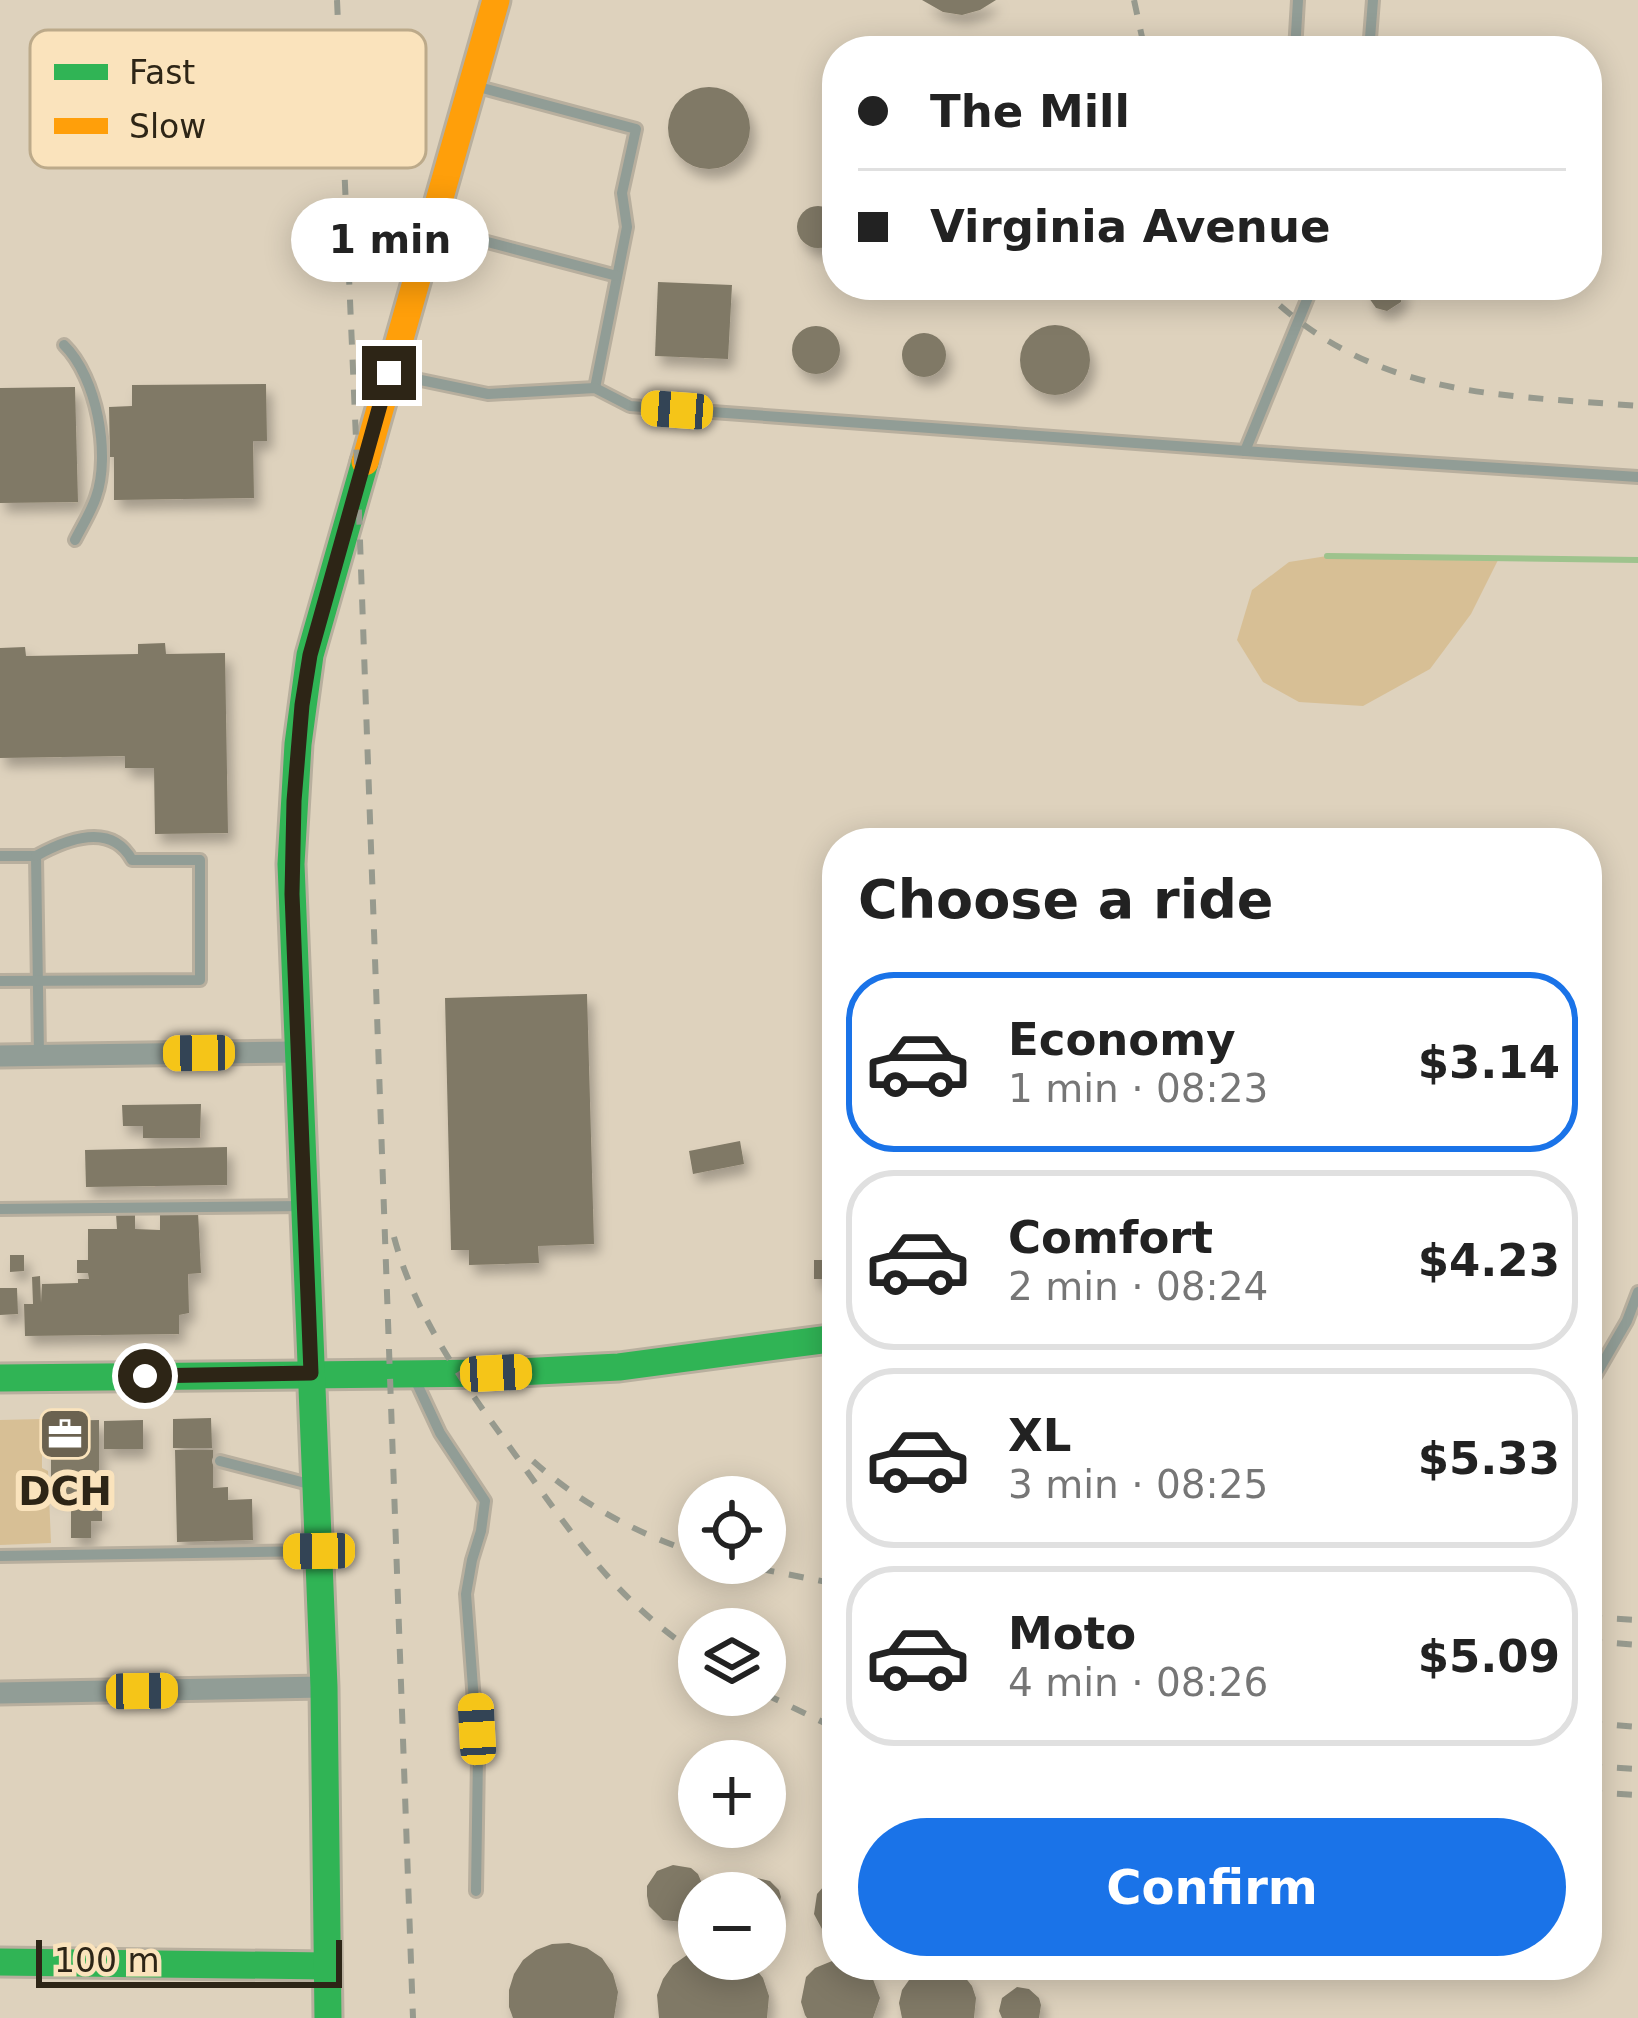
<!DOCTYPE html>
<meta charset="utf-8">
<style>
:root{--surface:#fff;--page:#f2f2f2;--text:#222;--muted:#767676;--line:#e0e0e0;--accent:#1a73e8}
body{margin:0;font-family:"DejaVu Sans",sans-serif;background:var(--page);color:var(--text);height:100vh;display:flex;flex-direction:column;font-size:45px;white-space:nowrap}
*{box-sizing:border-box;margin:0}
p{font-size:39px;color:var(--muted)}
.icon{flex:none;width:66px;height:66px;fill:none;stroke:currentColor;stroke-width:2;stroke-linecap:round;stroke-linejoin:round}
.map{position:relative;flex:1;overflow:hidden}
.side{position:absolute;left:822px;top:828px;width:780px;height:1152px;display:flex;flex-direction:column;background:var(--surface);border-radius:48px;box-shadow:0 6px 30px #0003}
.side>*{flex:none}
.banner{position:absolute;left:822px;top:36px;width:780px;height:264px;border-radius:48px;box-shadow:0 6px 30px #0003;display:grid;align-content:center;height:264px;padding:0 36px;background:var(--surface)}
.tools{position:absolute;left:678px;top:1476px;display:grid;gap:24px}
.tools a{display:grid;place-items:center;width:108px;height:108px;border-radius:50%;background:var(--surface);box-shadow:0 6px 30px #0003;font-size:60px}
.scale{position:absolute;left:36px;bottom:30px;width:306px;box-sizing:border-box;padding-left:12px;border:6px solid #2d2516;border-top:0;font-size:33px;line-height:42px;white-space:nowrap;color:#2d2516;-webkit-text-stroke:9px #fae3bc;paint-order:stroke}
.end{position:absolute;width:54px;height:54px;margin:-27px;border:15px solid #2d2516;background:#fff;box-shadow:0 0 0 6px #fff}
.from{border-radius:50%}
.bubble{position:absolute;height:84px;border-radius:42px;background:var(--surface);box-shadow:0 6px 30px #0003;font-size:39px;font-weight:700;line-height:84px;text-align:center}
.car{position:absolute;width:36px;height:72px;margin:-36px -18px;border-radius:15px;box-shadow:0 0 9px 3px #0007;background:linear-gradient(#f5c518 24%,#345 0 40%,#f5c518 0 76%,#345 0 86%,#f5c518 0)}
.banner b{display:flex;align-items:center;gap:42px;height:114px;font-size:45px}
.banner b+b{border-top:3px solid var(--line)}
.banner i{width:30px;height:30px;background:var(--text)}
ul{padding:0;list-style:none}
li{display:flex;align-items:center;gap:36px;height:180px;margin:0 24px 18px;padding:0 12px;border:6px solid var(--line);border-radius:48px}
li div{flex:1}
li b{display:block;font-size:45px}
li em{font-style:normal;font-weight:700}
li.selected{border-color:var(--accent)}
li>.icon{width:108px;height:108px;stroke-width:1.5}
h2{padding:0 36px;font-size:54px;line-height:144px}
.cta{display:flex;gap:24px;margin-top:auto;padding:24px 36px}
.cta a{flex:1;height:138px;border-radius:72px;background:var(--accent);color:#fff;font-size:48px;font-weight:700;line-height:138px;text-align:center}
.map>svg:first-child{display:block}
.green{fill:#d7bf95}
.lines{fill:none;stroke-linecap:round;stroke-linejoin:round}
.stream{stroke:#9ec38d;stroke-width:6}
.building{fill:#807966;filter:url(#shadow)}
.lane-casing{stroke:#b8af9e;stroke-width:16}
.street-casing{stroke:#b8af9e;stroke-width:27}
.fast-casing{stroke:#b8af9e;stroke-width:33}
.slow-casing{stroke:#b8af9e;stroke-width:33}
.lane{stroke:#919d96;stroke-width:10}
.street{stroke:#919d96;stroke-width:21}
.fast{stroke:#30b455;stroke-width:27}
.slow{stroke:#ff9f0a;stroke-width:27}
.rail{stroke:#979a8e;stroke-width:6;stroke-dasharray:15 15;stroke-linecap:butt}
.route{stroke:#2d2516;stroke-width:15}
.labels{text-anchor:middle;dominant-baseline:central;stroke-width:12;stroke-linejoin:round;paint-order:stroke}
.poi-label{font-size:39px;font-weight:bold;fill:#2d2516;stroke:#fae3bc}
.key{fill:#fae3bc;stroke:#bcaa8a;stroke-width:3}
.key-label{font-size:33px;fill:#2d2516}
</style>
<div class="map">
<svg width="1638" height="2018" viewBox="0 0 1638 2018">
<defs>
<filter id="shadow"><feDropShadow dx="5.5" dy="9" stdDeviation="6" flood-color="#0004"/></filter>
</defs>
<rect width="100%" height="100%" fill="#ded2bd"/>
<!-- green -->
<g class="green">
<polygon points="1327,556 1499,558 1471,614 1430,669 1363,706 1299,702 1263,682 1237,640 1252,590 1289,562"/>
<polygon points="42,1419 42,1468 48,1471 51,1543 0,1545 0,1420"/>
</g>
<g class="lines">
<!-- stream -->
<polyline class="stream" points="1327,556 1638,560"/>
</g>
<!-- building -->
<g class="building">
<polygon points="922,0 996,0 980,10 962,15 943,12"/>
<circle cx="709" cy="128" r="41"/>
<circle cx="818" cy="227" r="21"/>
<polygon points="658,282 732,285 728,359 655,356"/>
<polygon points="1370,285 1403,285 1401,302 1387,311 1376,308 1369,298"/>
<circle cx="1055" cy="360" r="35"/>
<circle cx="816" cy="350" r="24"/>
<circle cx="924" cy="355" r="22"/>
<polygon points="266,384 267,441 253,441 254,498 114,500 114,457 110,457 109,407 132,406 132,385"/>
<polygon points="75,387 78,502 0,503 0,388"/>
<polygon points="165,643 166,654 225,653 228,833 155,834 154,768 125,768 125,756 0,758 0,648 25,647 26,656 138,654 138,644"/>
<polygon points="587,994 594,1244 538,1246 539,1263 469,1265 469,1250 451,1250 445,998"/>
<polygon points="201,1104 200,1138 143,1138 143,1126 123,1126 122,1105"/>
<polygon points="740,1141 744,1164 693,1174 689,1151"/>
<polygon points="227,1147 227,1185 86,1187 85,1150"/>
<polygon points="160,1212 198,1212 201,1273 188,1274 189,1313 179,1315 179,1334 25,1336 24,1304 33,1304 32,1277 40,1276 41,1303 42,1284 78,1283 78,1279 89,1279 88,1273 77,1273 77,1260 88,1260 88,1229 117,1229 116,1214 135,1214 135,1229 160,1230"/>
<polygon points="10,1255 24,1255 24,1271 10,1272"/>
<rect x="814" y="1260" width="23" height="19"/>
<polygon points="0,1288 17,1288 18,1314 0,1315"/>
<polygon points="211,1418 212,1448 173,1448 173,1419"/>
<polygon points="99,1420 99,1502 76,1502 76,1495 51,1495 51,1421"/>
<polygon points="143,1420 143,1449 104,1449 104,1421"/>
<polygon points="175,1450 213,1450 213,1488 228,1487 228,1500 252,1499 253,1540 177,1542"/>
<polygon points="71,1506 91,1507 91,1511 102,1511 102,1521 91,1521 91,1538 71,1538"/>
<polygon points="673,1865 691,1868 698,1874 706,1893 699,1893 699,1912 683,1922 663,1920 649,1906 647,1896 647,1886 657,1871"/>
<polygon points="757,1878 770,1881 779,1890 781,1897 778,1910 765,1919 765,1893 741,1893 746,1884"/>
<polygon points="837,1879 837,1939 823,1931 814,1914 817,1894 824,1886"/>
<polygon points="569,1943 587,1948 602,1958 613,1974 618,1992 614,2018 513,2018 509,2007 509,1990 514,1974 523,1960 536,1950 552,1944"/>
<polygon points="699,1950 699,1959 745,1959 751,1963 763,1978 769,1996 767,2018 659,2018 657,1995 663,1979 673,1965 687,1955"/>
<polygon points="837,1959 837,1965 862,1965 871,1974 880,1998 873,2018 807,2018 805,2015 801,2002 806,1977 815,1968"/>
<polygon points="942,1966 964,1976 972,1986 976,1998 974,2018 902,2018 899,2003 902,1990 909,1980 918,1972"/>
<polygon points="1017,1987 1029,1989 1039,1998 1041,2005 1039,2018 1002,2018 999,2011 1002,1998"/>
</g>
<g class="lines">
<!-- lane casing -->
<g class="lane-casing">
<g id="lane">
<polyline points="1295,51 1298,0"/>
<polyline points="1369,51 1373,0"/>
<polyline points="475,86 636,129 622,193 627,227 595,388"/>
<polyline points="434,228 617,276"/>
<path d="M 64,345 C 97,377 111,455 96,497 C 91,512 82,526 75,540"/>
<polyline points="392,374 488,394 595,388 630,406 1300,455 1638,477"/>
<polyline points="1245,451 1313,285"/>
<polyline points="0,856 36,856 39,1055"/>
<path d="M 0,981 L 200,980 L 200,860 L 132,860 C 111,822 67,839 36,856"/>
<polyline points="0,1209 303,1206"/>
<polyline points="413,1375 440,1433 485,1501 481,1531 472,1560 466,1594 478,1755 476,1891"/>
<polyline points="1587,1390 1627,1321 1638,1292"/>
<polyline points="220,1461 313,1485"/>
<polyline points="0,1556 316,1551"/>
</g>
</g>
<!-- street casing -->
<g class="street-casing">
<g id="street">
<polyline points="0,1056 299,1052"/>
<polyline points="0,1693 324,1687"/>
</g>
</g>
<!-- fast casing -->
<g class="fast-casing">
<g id="fast">
<polyline points="0,1378 496,1373 619,1367 837,1338"/>
<polyline points="0,1962 327,1966"/>
<polyline points="328,2018 324,1687 291,864 298,744 310,655 365,462"/>
</g>
</g>
<!-- slow casing -->
<g class="slow-casing">
<polyline id="slow" points="365,462 496,0"/>
</g>
<!-- lane -->
<use href="#lane" class="lane"/>
<!-- street -->
<use href="#street" class="street"/>
<!-- fast -->
<use href="#fast" class="fast"/>
<!-- slow -->
<use href="#slow" class="slow"/>
<!-- rail -->
<g class="rail">
<polyline points="337,0 358,485 413,2018"/>
<polyline points="1134,0 1145,51"/>
<path d="M 1258,285 C 1370,398 1491,394 1638,406"/>
<path d="M 394,1237 C 416,1319 465,1385 514,1453 C 573,1535 613,1598 699,1655"/>
<path d="M 533,1461 C 581,1504 637,1534 699,1554"/>
<polyline points="730,1563 837,1584"/>
<polyline points="1587,1617 1638,1620"/>
<polyline points="1587,1641 1638,1645"/>
<polyline points="765,1694 837,1729"/>
<polyline points="1587,1723 1638,1727"/>
<polyline points="1587,1766 1638,1769"/>
<polyline points="1587,1792 1638,1795"/>
</g>
</g>
<g class="lines">
<!-- route -->
<polyline class="route" points="145,1376 311,1373 292,894 294,801 302,705 310,655 389,373"/>
</g>
<!-- icons -->
<defs>
<g id="office-square" transform="scale(2.7)"><rect x="-9" y="-9" width="18" height="18" rx="4" fill="#6b6250" stroke="#fae3bc"/><path d="M-6-3h4V-5.5h4V-3h4V5H-6ZM-1-4.5V-3h2v-1.5ZM-6 0V1H6V0Z" fill="#fff"/></g>
</defs>
<g fill-rule="evenodd">
<use href="#office-square" x="65" y="1434"/>
</g>
<g class="labels">
<!-- poi labels -->
<g class="poi-label">
<text x="65" y="1491">DCH</text>
</g>
</g>
<!-- legend -->
<rect x="30" y="30" width="396" height="138" rx="18" class="key"/>
<rect x="54" y="64" width="54" height="16" fill="#30b455"/>
<rect x="54" y="118" width="54" height="16" fill="#ff9f0a"/>
<g class="key-label">
<text x="129" y="84">Fast</text>
<text x="129" y="138">Slow</text>
</g>
</svg>
<div class="tools">
<a><svg class="icon" aria-label="locate" viewBox="0 0 24 24"><circle cx="12" cy="12" r="6"/><path d="M12 2v4M12 18v4M2 12h4M18 12h4"/></svg></a>
<a><svg class="icon" aria-label="layers" viewBox="0 0 24 24"><path d="M12 4l9 5-9 5-9-5zM3 14l9 5 9-5"/></svg></a>
<a>+</a>
<a>−</a>
</div>
<div class="scale">100 m</div>
<i class="end from" style="left:145px;top:1376px"></i>
<i class="end" style="left:389px;top:373px"></i>
<div class="bubble" style="left:291px;top:198px;width:198px">1 min</div>
<i class="car" style="left:677px;top:410px;rotate:274deg"></i>
<i class="car" style="left:199px;top:1053px;rotate:269deg"></i>
<i class="car" style="left:496px;top:1373px;rotate:87deg"></i>
<i class="car" style="left:319px;top:1551px;rotate:269deg"></i>
<i class="car" style="left:142px;top:1691px;rotate:89deg"></i>
<i class="car" style="left:477px;top:1729px;rotate:357deg"></i>
<div class="banner">
<b><i class="from"></i>The Mill</b>
<b><i></i>Virginia Avenue</b>
</div>
<section class="side">
<h2>Choose a ride</h2>
<ul>
<li class="selected"><svg class="icon" aria-label="car" viewBox="0 0 24 24"><path d="M5 17H2v-5l4-1 3-4h7l3 4 3 1v5h-3M9 17h6M6 11h13"/><circle cx="7" cy="17" r="2"/><circle cx="17" cy="17" r="2"/></svg><div><b>Economy</b><p>1 min · 08:23</p></div><em>$3.14</em></li>
<li><svg class="icon" aria-label="car" viewBox="0 0 24 24"><path d="M5 17H2v-5l4-1 3-4h7l3 4 3 1v5h-3M9 17h6M6 11h13"/><circle cx="7" cy="17" r="2"/><circle cx="17" cy="17" r="2"/></svg><div><b>Comfort</b><p>2 min · 08:24</p></div><em>$4.23</em></li>
<li><svg class="icon" aria-label="car" viewBox="0 0 24 24"><path d="M5 17H2v-5l4-1 3-4h7l3 4 3 1v5h-3M9 17h6M6 11h13"/><circle cx="7" cy="17" r="2"/><circle cx="17" cy="17" r="2"/></svg><div><b>XL</b><p>3 min · 08:25</p></div><em>$5.33</em></li>
<li><svg class="icon" aria-label="car" viewBox="0 0 24 24"><path d="M5 17H2v-5l4-1 3-4h7l3 4 3 1v5h-3M9 17h6M6 11h13"/><circle cx="7" cy="17" r="2"/><circle cx="17" cy="17" r="2"/></svg><div><b>Moto</b><p>4 min · 08:26</p></div><em>$5.09</em></li>
</ul>
<div class="cta"><a>Confirm</a></div>
</section>
</div>
